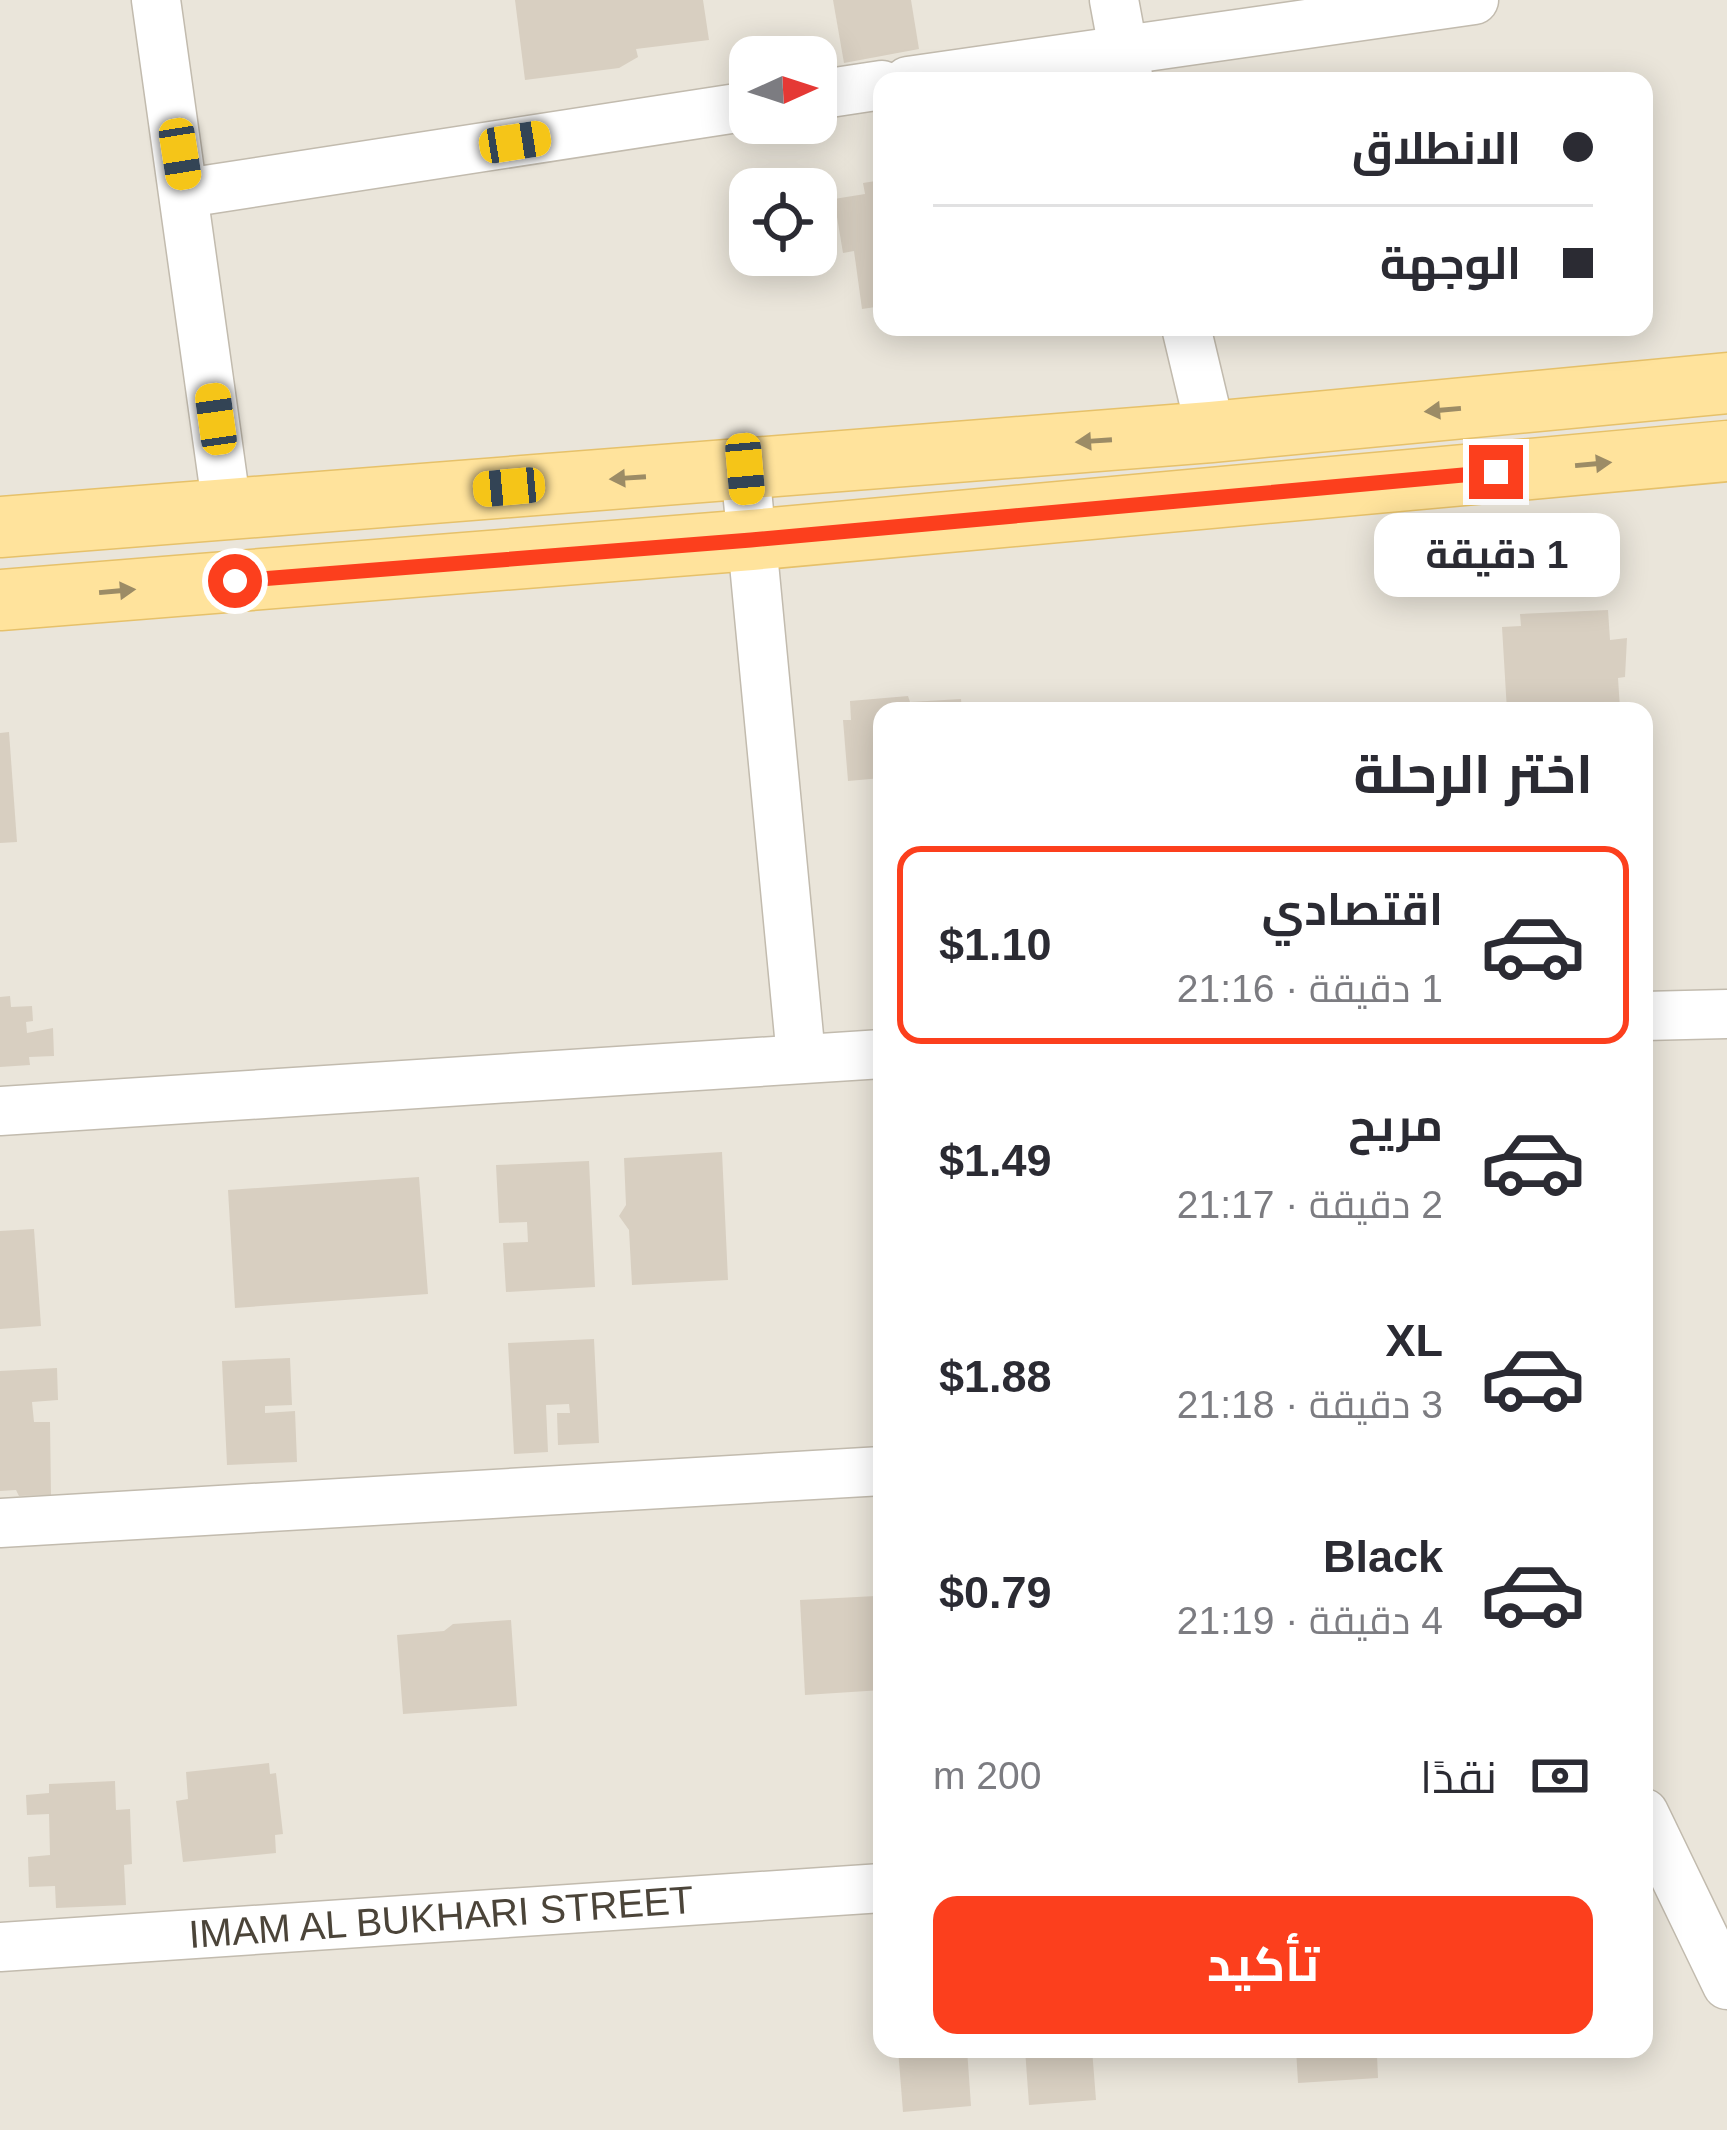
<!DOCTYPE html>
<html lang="ar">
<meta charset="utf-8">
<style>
:root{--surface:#fff;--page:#f7f7f7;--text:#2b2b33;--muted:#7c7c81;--line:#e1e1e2;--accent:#fc3f1d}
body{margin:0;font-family:Arial,Cairo,sans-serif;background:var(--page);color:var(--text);direction:rtl;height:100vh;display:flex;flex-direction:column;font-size:45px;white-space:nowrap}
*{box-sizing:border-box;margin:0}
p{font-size:39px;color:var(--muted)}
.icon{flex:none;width:66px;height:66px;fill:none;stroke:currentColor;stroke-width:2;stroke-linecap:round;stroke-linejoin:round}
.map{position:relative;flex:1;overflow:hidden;direction:ltr}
.details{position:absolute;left:873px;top:702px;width:780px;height:1356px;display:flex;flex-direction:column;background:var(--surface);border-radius:24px;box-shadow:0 6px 30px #0003;direction:rtl}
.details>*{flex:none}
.guide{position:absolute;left:873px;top:72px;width:780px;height:264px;border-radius:24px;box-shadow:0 6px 30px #0003;direction:rtl;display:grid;align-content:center;height:264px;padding:0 60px;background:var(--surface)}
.needle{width:78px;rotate:87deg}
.buttons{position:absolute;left:729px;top:36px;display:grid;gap:24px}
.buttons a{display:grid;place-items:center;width:108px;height:108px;border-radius:24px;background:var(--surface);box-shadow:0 6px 30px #0003;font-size:60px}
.end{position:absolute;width:54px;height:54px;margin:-27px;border:15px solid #fc3f1d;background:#fff;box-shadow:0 0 0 6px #fff}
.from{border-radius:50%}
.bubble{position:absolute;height:84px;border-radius:24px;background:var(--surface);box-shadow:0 6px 30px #0003;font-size:39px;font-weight:700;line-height:84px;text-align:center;direction:rtl}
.car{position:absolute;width:36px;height:72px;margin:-36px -18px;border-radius:15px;box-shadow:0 0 9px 3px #0007;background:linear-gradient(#f5c518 24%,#345 0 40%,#f5c518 0 76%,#345 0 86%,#f5c518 0)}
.guide b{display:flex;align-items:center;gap:42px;height:114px;font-size:45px}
.guide b+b{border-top:3px solid var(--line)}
.guide i{width:30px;height:30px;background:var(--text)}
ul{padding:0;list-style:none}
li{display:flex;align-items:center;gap:36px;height:198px;margin:0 24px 18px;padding:0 36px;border:6px solid transparent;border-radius:24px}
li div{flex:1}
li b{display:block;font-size:45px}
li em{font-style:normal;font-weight:700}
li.current{border-color:var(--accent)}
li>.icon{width:108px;height:108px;stroke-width:1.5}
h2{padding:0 60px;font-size:54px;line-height:144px}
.pay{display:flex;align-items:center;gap:30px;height:132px;padding:0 60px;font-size:45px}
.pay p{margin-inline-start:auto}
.primary-button{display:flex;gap:24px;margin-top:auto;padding:24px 60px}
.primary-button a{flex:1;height:138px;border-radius:24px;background:var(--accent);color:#fff;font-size:48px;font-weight:700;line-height:138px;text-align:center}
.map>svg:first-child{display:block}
.residential{fill:#eae5da;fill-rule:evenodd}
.building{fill:#d8cfc1}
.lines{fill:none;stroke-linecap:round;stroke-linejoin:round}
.minor-casing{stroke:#c2bbae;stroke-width:51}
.major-casing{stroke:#e6c16a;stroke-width:63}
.minor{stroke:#fff;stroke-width:48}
.major{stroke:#ffe39c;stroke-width:60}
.oneway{fill:#9c8c66}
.route{stroke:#fc3f1d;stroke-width:15}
.labels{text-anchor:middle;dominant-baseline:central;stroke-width:9;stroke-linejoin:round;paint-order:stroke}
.street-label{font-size:39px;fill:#4b4439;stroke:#fff}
</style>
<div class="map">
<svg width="1727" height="2130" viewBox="0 0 1727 2130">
<rect width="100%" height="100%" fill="#f6f3ec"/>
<!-- residential -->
<path class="residential" d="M 0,0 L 1727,0 L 1727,2130 L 0,2130 ZM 750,57 L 816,57 L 816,123 L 750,123 ZM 882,81 L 1644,81 L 1644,327 L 882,327 ZM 750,189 L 816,189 L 816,255 L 750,255 ZM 882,711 L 1644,711 L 1644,2049 L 882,2049 Z"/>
<!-- building -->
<g class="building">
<polygon points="515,0 703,0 709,40 636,49 638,57 619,68 525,80"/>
<polygon points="833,0 911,0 919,49 844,63"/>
<polygon points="882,180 882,306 862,309 854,251 843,253 834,199 865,194 863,183"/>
<polygon points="1608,610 1610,640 1627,638 1625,677 1618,678 1620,709 1550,711 1550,702 1532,703 1532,711 1507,711 1502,627 1521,626 1520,614"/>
<polygon points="908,696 910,702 961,699 962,711 882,711 882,778 848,781 843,720 851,720 850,701"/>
<polygon points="9,732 17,842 0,843 0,733"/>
<polygon points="10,996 11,1007 32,1006 33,1021 26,1022 27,1033 53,1028 54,1056 29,1057 30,1065 0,1067 0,997"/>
<polygon points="722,1152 728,1280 632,1285 629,1230 619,1216 626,1205 624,1158"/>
<polygon points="589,1161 595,1287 506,1292 503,1243 528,1242 527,1222 499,1223 496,1165"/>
<polygon points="419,1177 428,1294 235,1308 228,1190"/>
<polygon points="34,1229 41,1326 0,1329 0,1231"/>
<polygon points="594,1339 599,1443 558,1445 557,1413 570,1413 569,1404 546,1405 548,1452 514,1454 508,1343"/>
<polygon points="290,1358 292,1405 265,1406 265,1413 295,1411 297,1462 227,1465 222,1361"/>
<polygon points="57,1368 58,1400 32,1402 34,1422 50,1422 51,1495 19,1496 16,1490 0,1491 0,1371"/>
<polygon points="876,1596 882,1690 805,1695 800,1600"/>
<polygon points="511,1620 517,1706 403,1714 397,1635 444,1631 453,1624"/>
<polygon points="269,1763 270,1774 276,1773 283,1834 275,1835 276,1853 183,1862 176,1801 188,1799 186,1772"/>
<polygon points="115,1781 116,1810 130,1809 132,1864 124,1865 126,1905 56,1908 55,1886 29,1887 28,1857 50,1855 49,1814 27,1815 26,1795 49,1793 49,1784"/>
<polygon points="898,2049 967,2049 971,2106 903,2112"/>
<polygon points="1025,2049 1092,2049 1096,2100 1029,2105"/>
<polygon points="1296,2049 1386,2049 1386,2054 1377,2055 1378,2078 1298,2083"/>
</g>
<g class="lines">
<!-- minor casing -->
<g class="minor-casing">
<g id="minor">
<polyline points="156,0 227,509"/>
<polyline points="1114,0 1129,81"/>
<polyline points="908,81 1474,0"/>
<polyline points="816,95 882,85"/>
<polyline points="186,193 750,106"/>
<polyline points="1186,327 1211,432"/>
<polyline points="745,469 801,1057"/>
<polyline points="1644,1016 1727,1014"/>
<polyline points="0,1111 882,1054"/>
<polyline points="0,1523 882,1471"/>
<polyline points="1644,1813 1727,1985"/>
<polyline points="0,1947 882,1888"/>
</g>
</g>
<!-- major casing -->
<g class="major-casing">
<g id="major">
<polyline points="0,527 1211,432 1727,383"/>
<polyline points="0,600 751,540 1727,451"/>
</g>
</g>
<!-- minor -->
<use href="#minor" class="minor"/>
<!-- major -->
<use href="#major" class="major"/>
</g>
<!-- one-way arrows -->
<defs><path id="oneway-solid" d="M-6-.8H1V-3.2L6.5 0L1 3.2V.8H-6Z" transform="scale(3)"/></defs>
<g class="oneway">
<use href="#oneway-solid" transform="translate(1443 410) rotate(175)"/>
<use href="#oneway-solid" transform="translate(1094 441) rotate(176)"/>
<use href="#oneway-solid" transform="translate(1593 464) rotate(-5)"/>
<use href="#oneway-solid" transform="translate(628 478) rotate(176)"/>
<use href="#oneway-solid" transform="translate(117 591) rotate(-5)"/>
</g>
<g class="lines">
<!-- route -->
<polyline class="route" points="235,581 751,540 1496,472"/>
</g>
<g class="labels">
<!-- street labels -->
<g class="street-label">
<text transform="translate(441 1917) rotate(-4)">IMAM AL BUKHARI STREET</text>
</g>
</g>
</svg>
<div class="buttons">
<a><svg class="needle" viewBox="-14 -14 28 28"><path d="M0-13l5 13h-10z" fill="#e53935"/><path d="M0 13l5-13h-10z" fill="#7c7c81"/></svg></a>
<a><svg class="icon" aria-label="locate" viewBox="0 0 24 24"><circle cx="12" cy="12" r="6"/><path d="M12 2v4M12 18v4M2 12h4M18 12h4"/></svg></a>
</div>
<i class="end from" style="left:235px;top:581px"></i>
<i class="end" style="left:1496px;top:472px"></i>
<div class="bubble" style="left:1374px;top:513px;width:246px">1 دقيقة</div>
<i class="car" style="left:515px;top:142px;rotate:81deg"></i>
<i class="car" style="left:180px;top:154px;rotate:171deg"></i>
<i class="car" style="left:216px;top:419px;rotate:352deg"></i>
<i class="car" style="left:745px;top:469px;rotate:175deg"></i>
<i class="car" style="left:509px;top:487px;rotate:265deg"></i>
<div class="guide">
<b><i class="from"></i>الانطلاق</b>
<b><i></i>الوجهة</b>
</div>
<section class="details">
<h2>اختر الرحلة</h2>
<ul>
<li class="current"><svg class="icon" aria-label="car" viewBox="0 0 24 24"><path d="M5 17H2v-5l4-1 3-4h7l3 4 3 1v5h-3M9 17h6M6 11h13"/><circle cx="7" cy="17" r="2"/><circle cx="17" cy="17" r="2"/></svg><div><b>اقتصادي</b><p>1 دقيقة · 21:16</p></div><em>$1.10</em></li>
<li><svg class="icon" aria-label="car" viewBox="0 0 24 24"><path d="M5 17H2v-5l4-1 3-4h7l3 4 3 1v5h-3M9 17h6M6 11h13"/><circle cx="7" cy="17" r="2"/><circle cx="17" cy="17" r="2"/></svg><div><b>مريح</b><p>2 دقيقة · 21:17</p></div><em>$1.49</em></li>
<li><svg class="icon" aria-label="car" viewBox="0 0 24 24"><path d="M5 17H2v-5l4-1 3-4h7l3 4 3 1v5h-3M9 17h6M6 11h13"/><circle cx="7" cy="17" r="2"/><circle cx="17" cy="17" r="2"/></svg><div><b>XL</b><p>3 دقيقة · 21:18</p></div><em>$1.88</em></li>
<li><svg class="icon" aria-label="car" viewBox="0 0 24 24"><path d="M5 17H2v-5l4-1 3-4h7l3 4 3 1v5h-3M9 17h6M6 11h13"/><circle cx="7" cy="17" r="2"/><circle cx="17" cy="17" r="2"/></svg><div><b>Black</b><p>4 دقيقة · 21:19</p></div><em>$0.79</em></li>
</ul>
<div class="pay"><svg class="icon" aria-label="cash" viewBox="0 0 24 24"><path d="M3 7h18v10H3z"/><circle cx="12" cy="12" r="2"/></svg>نقدًا<p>200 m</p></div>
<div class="primary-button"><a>تأكيد</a></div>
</section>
</div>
